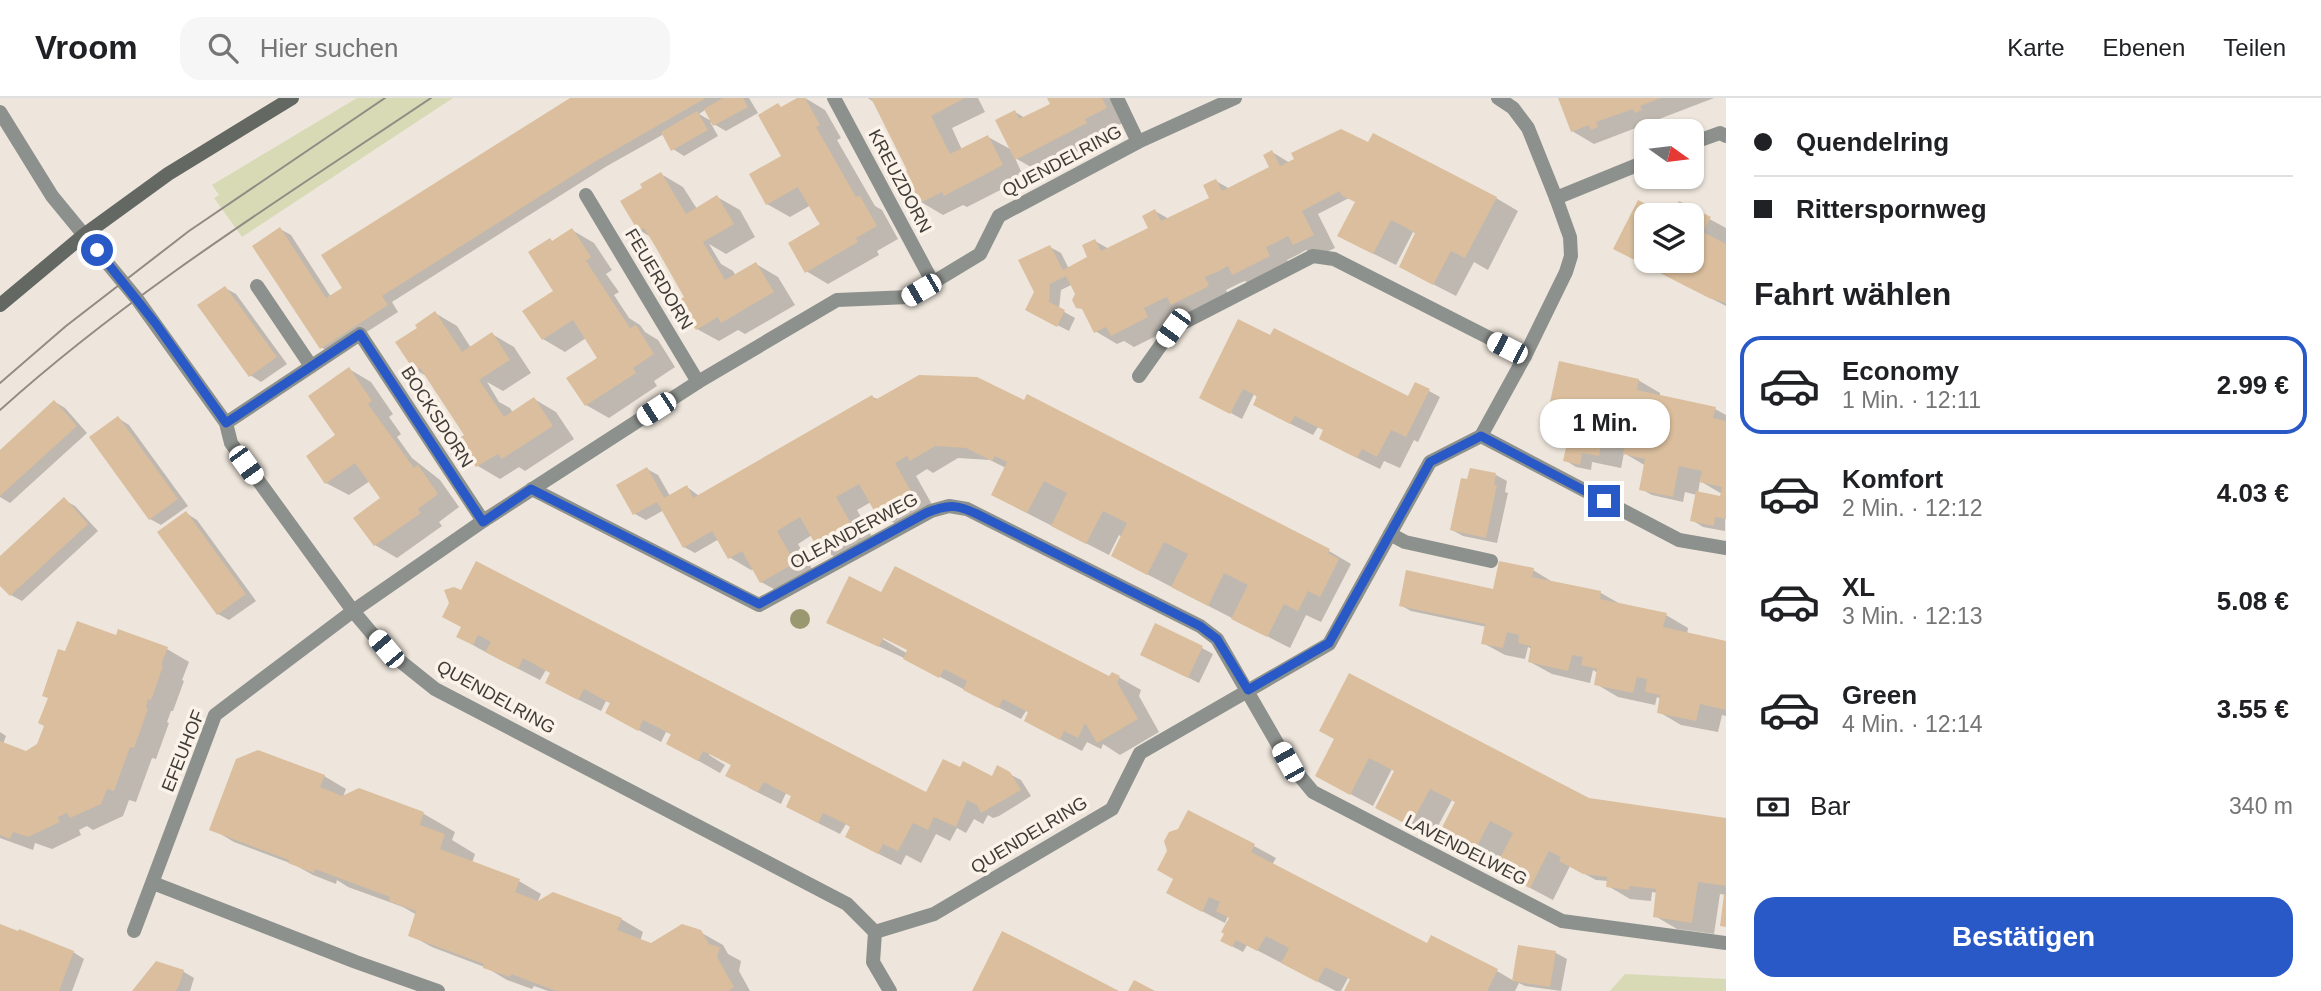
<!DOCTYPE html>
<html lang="de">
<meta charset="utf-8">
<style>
:root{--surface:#fff;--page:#f6f6f6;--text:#202124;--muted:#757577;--line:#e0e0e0;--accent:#2959c7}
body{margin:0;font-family:Helvetica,sans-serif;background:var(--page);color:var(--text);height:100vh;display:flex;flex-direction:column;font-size:26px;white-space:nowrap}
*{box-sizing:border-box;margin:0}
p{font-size:23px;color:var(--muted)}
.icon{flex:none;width:38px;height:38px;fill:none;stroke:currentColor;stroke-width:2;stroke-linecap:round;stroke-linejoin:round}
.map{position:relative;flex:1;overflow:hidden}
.panel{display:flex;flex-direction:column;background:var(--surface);width:595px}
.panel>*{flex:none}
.hud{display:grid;align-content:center;height:154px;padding:0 28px;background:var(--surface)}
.needle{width:46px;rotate:104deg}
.buttons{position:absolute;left:1634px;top:21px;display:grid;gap:14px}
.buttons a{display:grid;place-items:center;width:70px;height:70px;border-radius:14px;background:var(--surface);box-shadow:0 2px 5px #0004;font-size:35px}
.end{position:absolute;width:32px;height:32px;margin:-16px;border:9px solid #2959c7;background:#fff;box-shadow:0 0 0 4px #fff}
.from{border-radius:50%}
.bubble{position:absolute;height:49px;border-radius:21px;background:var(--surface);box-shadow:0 2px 5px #0004;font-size:23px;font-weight:700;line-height:49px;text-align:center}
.car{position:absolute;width:21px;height:42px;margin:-21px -10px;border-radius:9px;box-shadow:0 0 5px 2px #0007;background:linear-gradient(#fff 24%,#345 0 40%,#fff 0 76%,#345 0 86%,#fff 0)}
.hud b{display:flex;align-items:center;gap:24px;height:66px;font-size:26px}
.hud b+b{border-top:2px solid var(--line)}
.hud i{width:18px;height:18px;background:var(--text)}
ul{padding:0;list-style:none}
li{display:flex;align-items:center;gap:21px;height:98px;margin:0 14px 10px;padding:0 14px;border:4px solid transparent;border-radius:21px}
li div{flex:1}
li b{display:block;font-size:26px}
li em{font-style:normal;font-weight:700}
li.current{border-color:var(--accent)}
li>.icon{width:63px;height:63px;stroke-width:1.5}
h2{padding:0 28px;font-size:32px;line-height:84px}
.pay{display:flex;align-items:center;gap:18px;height:77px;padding:0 28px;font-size:26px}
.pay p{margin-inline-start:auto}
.cta{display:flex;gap:14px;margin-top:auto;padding:14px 28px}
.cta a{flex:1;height:80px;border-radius:21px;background:var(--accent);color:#fff;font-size:28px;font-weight:700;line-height:80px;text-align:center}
header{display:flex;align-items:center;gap:42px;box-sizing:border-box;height:98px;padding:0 35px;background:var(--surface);border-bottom:2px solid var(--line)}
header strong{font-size:33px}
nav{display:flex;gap:38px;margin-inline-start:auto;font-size:24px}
.search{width:490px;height:63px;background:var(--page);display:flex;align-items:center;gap:18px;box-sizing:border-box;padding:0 24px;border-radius:21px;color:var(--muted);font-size:26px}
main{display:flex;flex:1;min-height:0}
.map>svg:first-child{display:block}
.green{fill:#d7dab5}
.shadow{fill:#0003;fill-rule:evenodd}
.building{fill:#dabe9d}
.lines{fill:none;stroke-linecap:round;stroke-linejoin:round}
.service{stroke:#8d918d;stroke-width:14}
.minor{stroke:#8d918d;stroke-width:14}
.tertiary{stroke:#8d918d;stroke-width:14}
.secondary{stroke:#636862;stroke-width:14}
.tram{stroke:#908b84;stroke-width:2}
.tree{fill:#9a9870}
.route{stroke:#2959c7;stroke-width:9}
.labels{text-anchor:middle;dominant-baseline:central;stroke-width:7;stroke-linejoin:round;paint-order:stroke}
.street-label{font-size:18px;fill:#3f3c38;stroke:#fbf3e9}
</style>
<header>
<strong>Vroom</strong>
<div class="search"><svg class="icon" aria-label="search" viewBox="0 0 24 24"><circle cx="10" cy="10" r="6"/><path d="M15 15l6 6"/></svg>Hier suchen</div>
<nav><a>Karte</a><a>Ebenen</a><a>Teilen</a></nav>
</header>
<main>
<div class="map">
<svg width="1726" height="893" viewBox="0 0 1726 893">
<rect width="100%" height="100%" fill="#eee6dc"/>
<!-- green -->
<g class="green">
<polygon points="357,0 453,0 242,139 214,100 219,97 212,87"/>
<polygon points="1625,876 1726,881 1726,893 1610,893"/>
</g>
<!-- shadow -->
<g class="shadow">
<path d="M 574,0 L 749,0 L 758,15 L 726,33 L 710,24 L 718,38 L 684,58 L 673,51 L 664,36 L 607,68 L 392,204 L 398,214 L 332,256 L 321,249 L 280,131 L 291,137 L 331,199 L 344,190 ZM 705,12 L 713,24 L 699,16 Z"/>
<polygon points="801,0 805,0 825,12 841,40 837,42 875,108 882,112 898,141 877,153 879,157 828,186 806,173 822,127 811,107 790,119 767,106 783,59 783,10"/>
<polygon points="868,0 978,0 985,14 952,30 962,52 988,39 1012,52 1015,14 1025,20 1052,6 1049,0 1117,0 1128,22 1106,34 1108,38 1038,73 1015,60 1024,80 967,109 963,107 943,117 921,104 909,73 875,5"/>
<polygon points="1560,0 1714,0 1594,46 1572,33"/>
<polygon points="1272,54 1290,65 1496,100 1518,113 1488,172 1474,164 1456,198 1423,181 1417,136 1413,134 1396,167 1362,150 1357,104 1349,100 1318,116 1335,150 1316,159 1306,152 1299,156 1287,162 1291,171 1255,189 1245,183 1240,185 1226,192 1231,201 1194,219 1184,213 1178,216 1165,223 1170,231 1134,249 1124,243 1117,246 1095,233 1071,187 1061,192 1059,211 1075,220 1069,233 1039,218 1050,149 1061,155 1069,171 1090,160 1095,143 1109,151 1150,131 1155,113 1169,121 1211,100 1216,83 1230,91 1272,70"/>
<polygon points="661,76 683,89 697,111 717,99 740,112 755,139 726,156 709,146 721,166 733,173 736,178 756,166 778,179 795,207 745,236 738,232 719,243 697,231 687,200 651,139 639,132 645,90"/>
<polygon points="1639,104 1665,117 1647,117 1647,163 1692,163 1692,117 1674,117 1680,105 1726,130 1726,208 1638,163"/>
<polygon points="572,132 594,145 612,172 606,176 619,194 614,197 629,220 640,227 645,234 658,242 675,269 654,283 657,288 609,320 586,307 599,260 586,240 565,254 543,241 556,193 554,144"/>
<polygon points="225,190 236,196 287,266 261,284 250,277"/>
<polygon points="435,215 457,228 471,250 492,236 514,249 531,275 503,293 487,284 499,304 510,310 513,315 534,301 556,314 574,341 525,373 519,369 500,381 478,368 461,342 466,338 428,279 416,272 419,230"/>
<polygon points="1239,223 1409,300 1416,286 1440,299 1418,344 1414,342 1400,370 1384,363 1380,371 1343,353 1325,332 1318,329 1313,337 1277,319 1254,296 1242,321 1212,305"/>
<polygon points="349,271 371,284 393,316 389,319 401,336 397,339 412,360 440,382 459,409 439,424 442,428 397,460 375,447 382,401 370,383 349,397 326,385 338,337"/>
<path d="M 1638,282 L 1660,295 L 1660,298 L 1715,311 L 1726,317 L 1725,433 L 1703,429 L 1692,422 L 1697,397 L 1685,394 L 1683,404 L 1652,397 L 1641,391 L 1646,368 L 1624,355 L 1621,370 L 1592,364 L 1591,372 L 1576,369 L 1565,362 L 1570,339 L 1547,326 ZM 1700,383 L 1722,396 L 1721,400 L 1698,395 Z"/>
<polygon points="872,299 1329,453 1351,466 1321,524 1306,517 1290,550 1135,470 1122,439 1119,437 1109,457 1015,409 1006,370 990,362 958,360 933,375 927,371 916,378 934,410 901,429 879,416 871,404 857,412 875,444 842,463 820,450 812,437 798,446 816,478 783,496 761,484 754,471 751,472 729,459 719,441 695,455 684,449 664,412 646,422 635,416 647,371 658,377 670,398 687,389 699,398"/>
<polygon points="55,304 65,310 87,335 10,405 0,399 0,354"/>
<polygon points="118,320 129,327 188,408 161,427 150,421"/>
<polygon points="1496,377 1507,383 1505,394 1508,395 1497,445 1463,438 1452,432"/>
<polygon points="64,402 75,408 98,433 22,503 11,497 0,485 0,460"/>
<polygon points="186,415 197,422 256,503 229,522 218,516"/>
<polygon points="1533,472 1556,486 1601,495 1622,507 1666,517 1688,530 1687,536 1726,545 1726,618 1722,617 1718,634 1681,627 1659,614 1661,601 1657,599 1655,607 1618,599 1596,586 1598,575 1593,572 1590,585 1552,576 1530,564 1532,551 1528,549 1525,561 1505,557 1483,545 1487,529 1411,513 1400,507 1492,493"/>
<path d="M 882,497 L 1110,581 L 1113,576 L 1141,592 L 1139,598 L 1159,634 L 1120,657 L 1103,646 L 1101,651 L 1087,644 L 1082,653 L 1048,635 L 1030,615 L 1026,613 L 1021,621 L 902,559 L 839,530 ZM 880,536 L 908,552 L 908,556 L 879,539 Z"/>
<polygon points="463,529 927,697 960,671 993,680 998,670 1021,682 1031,698 999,718 993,720 988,717 983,726 974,721 966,735 957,730 950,743 936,736 921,765 906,757 901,767 869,751 852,729 846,726 840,736 810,721 793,699 786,695 781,706 749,690 732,667 710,654 709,657 725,667 720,675 690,658 673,637 666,634 661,644 629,627 612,606 606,603 601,613 569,597 552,575 546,572 540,582 478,550 458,538"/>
<polygon points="117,539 167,551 189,564 182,582 184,583 173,613 171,613 167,624 169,625 156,661 152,660 136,704 129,702 123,718 93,732 87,728 79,732 81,737 52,751 35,745 33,752 0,740 0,634 6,638 3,646 26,655 39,647 66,556"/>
<polygon points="1202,550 1213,556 1199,585 1153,562"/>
<polygon points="1336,641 1595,705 1726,722 1726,797 1720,796 1714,836 1677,831 1655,818 1658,795 1652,794 1651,803 1630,801 1608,788 1608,783 1596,782 1570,768 1553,802 1519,784 1460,753 1457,705 1452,702 1432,739 1399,722 1396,673 1392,671 1373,708 1339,690"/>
<polygon points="324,678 346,691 343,699 424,716 455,734 452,742 475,756 472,765 519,783 541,796 537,805 621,821 643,834 640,843 651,847 700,834 723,847 728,856 741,863 739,873 750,893 548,893 534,888 532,891 507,882 487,870 432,849 410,837 417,817 403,809 348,789 337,782 336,786 313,777 295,767 234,744 212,731"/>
<polygon points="1254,748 1276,760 1272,767 1428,848 1497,873 1514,883 1519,849 1556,855 1567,861 1561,893 1525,888 1519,885 1515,893 1346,893 1351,882 1348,880 1341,893 1336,893 1247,847 1243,854 1222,843 1231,820 1228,818 1225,825 1190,807"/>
<polygon points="0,828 73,854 84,861 72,893 0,893"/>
<polygon points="157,865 184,874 194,880 190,893 134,893"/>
</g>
<!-- building -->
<g class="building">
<polygon points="570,0 706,0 596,63 382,198 388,207 320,251 252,148 280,129 326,200 342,190 321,157"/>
<polygon points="723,0 743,0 748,9 713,28 704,11"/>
<polygon points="797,0 805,0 820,27 816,29 856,99 860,98 877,128 856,140 858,144 805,175 788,145 820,126 817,122 798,89 766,107 749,76 781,58 758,17 778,5 781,9"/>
<polygon points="871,0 965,0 931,18 950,56 988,37 1003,67 944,98 942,94 920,105 904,74 907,72"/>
<polygon points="1047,0 1102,0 1107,10 1085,21 1087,25 1015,62 995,22 1015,12 1019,21 1050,6"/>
<polygon points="1558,0 1661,0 1640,8 1642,12 1635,15 1633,11 1596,24 1598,29 1591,32 1589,27 1571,34"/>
<polygon points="697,13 708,32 671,53 661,34"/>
<polygon points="1341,31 1368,44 1373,35 1497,99 1465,160 1451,153 1433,187 1399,169 1415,135 1403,128 1391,122 1373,156 1337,138 1355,104 1341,97 1340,93 1302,113 1314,137 1293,147 1288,138 1277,144 1266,149 1270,158 1232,177 1228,168 1217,174 1205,179 1209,188 1171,207 1167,199 1156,204 1144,210 1148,219 1111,238 1106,229 1094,235 1082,211 1076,210 1072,202 1075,196 1066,178 1050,186 1049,204 1065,212 1057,229 1025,212 1034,194 1018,162 1050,147 1063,172 1087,159 1082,147 1095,141 1101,153 1148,130 1142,118 1155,111 1161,123 1209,100 1203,87 1209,84 1216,81 1222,93 1269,69 1263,57 1272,52 1280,68 1294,61 1291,55"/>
<polygon points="661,74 686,116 717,97 734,126 703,144 725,182 756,164 774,194 721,225 718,219 696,232 678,203 684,199 655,148 644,130 638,133 620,103 642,90 640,86"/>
<polygon points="1638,102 1669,117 1647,117 1647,163 1692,163 1692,117 1672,117 1679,103 1711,119 1703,134 1726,146 1726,205 1709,200 1613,151"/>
<polygon points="572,130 591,159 586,163 630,230 636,227 654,256 633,270 636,275 585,308 566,280 597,260 573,222 542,242 522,213 553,193 528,154 550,140 552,143"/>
<polygon points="225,188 277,259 249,279 197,207"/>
<polygon points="435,213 462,254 492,234 510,262 479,282 504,319 534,299 553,328 502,361 498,356 476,369 458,341 464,337 420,270 415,274 395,244 417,230 415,227"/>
<polygon points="1238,221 1270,237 1274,230 1408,298 1415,284 1430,291 1406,339 1391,332 1377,359 1362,351 1357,360 1319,341 1323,332 1295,318 1290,326 1253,307 1257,298 1243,291 1230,316 1199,300"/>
<polygon points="1559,263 1639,281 1637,292 1716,309 1713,320 1726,323 1726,421 1715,419 1714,428 1690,423 1696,393 1720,398 1722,389 1699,384 1702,373 1679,368 1673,399 1639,392 1645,361 1623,356 1625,344 1603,339 1599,358 1582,355 1580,367 1563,363 1570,332 1545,327"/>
<polygon points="349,269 372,303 368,306 414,370 418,367 438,396 418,411 421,415 374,448 353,420 380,400 355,365 325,386 306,358 335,337 308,298"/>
<polygon points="919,277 977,279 1024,302 1027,296 1330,451 1328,455 1339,461 1320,499 1308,493 1298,513 1284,506 1267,539 1231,521 1248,487 1224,475 1208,508 1171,489 1188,456 1164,444 1147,477 1111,458 1127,425 1103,413 1086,446 1051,428 1067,395 1044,383 1027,415 991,397 1007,364 995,358 992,363 966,350 935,348 910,363 907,358 895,365 913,397 877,418 859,386 836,399 854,431 818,451 800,419 777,433 795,465 760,485 742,453 728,461 712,433 683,450 657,404 633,417 616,387 647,369 664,400 687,387 693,400 872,297 875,302"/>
<polygon points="54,302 77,328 0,398 0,352"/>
<polygon points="118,318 178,401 149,422 89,339"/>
<polygon points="1470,370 1496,375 1494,387 1497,387 1486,440 1450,432 1461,380 1467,381"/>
<polygon points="64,399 88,426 10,498 0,488 0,458"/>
<polygon points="186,413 246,496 217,517 157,434"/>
<polygon points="476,463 926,694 943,661 960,669 963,663 992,678 997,667 1010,674 1021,692 981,715 977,707 967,702 956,729 934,719 928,732 913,725 898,753 883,746 878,756 845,739 850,729 844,725 823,715 818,725 786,709 791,698 777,691 764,684 758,694 725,678 731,667 703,653 698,663 666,646 671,636 643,622 638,633 605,615 610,605 604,602 584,591 578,602 545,585 550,575 523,560 518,571 485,554 491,544 478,537 473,547 456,539 461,529 442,519 449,505 444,492 454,489 461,492"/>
<polygon points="1499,463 1534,470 1532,479 1601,493 1600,501 1667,515 1663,529 1726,543 1726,612 1700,606 1696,623 1657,615 1660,597 1645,594 1647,581 1637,579 1633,595 1594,587 1597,571 1581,567 1583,559 1572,557 1568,573 1528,564 1531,548 1518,545 1519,537 1507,534 1503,550 1487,547 1481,546 1485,526 1399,508 1406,472 1493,491"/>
<polygon points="895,468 1109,578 1112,574 1120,578 1117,584 1138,621 1097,645 1085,625 1078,640 1064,633 1060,642 1024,623 1028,614 1003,601 998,610 963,592 967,583 944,571 939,580 903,561 907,552 883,540 879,549 826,525 849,478 881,494"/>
<polygon points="77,523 116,537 118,531 168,549 161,567 163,568 151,602 148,601 146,610 148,611 134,650 130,649 114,693 107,691 101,706 70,720 67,715 58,719 60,724 28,739 13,734 10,741 0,737 0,643 26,653 37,646 44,628 38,625 48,600 42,598 58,551 65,553"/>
<polygon points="1155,525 1203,548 1188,580 1140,557"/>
<polygon points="1349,575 1589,700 1726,720 1726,788 1698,784 1692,825 1653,819 1656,791 1629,788 1629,792 1606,789 1607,779 1583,776 1559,763 1561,759 1549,753 1530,790 1494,772 1513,735 1502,729 1490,723 1471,760 1436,741 1455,704 1430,691 1410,728 1375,710 1394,673 1369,660 1350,697 1315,678 1334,641 1319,633"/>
<polygon points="258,652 325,677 320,689 342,698 359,690 424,714 420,727 445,736 440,751 520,781 515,794 538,803 553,794 622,820 617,832 651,845 682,826 701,832 709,846 720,849 717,859 734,889 728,893 556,893 511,876 510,879 483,870 484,866 408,838 416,813 389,803 390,799 315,771 314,775 288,765 289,762 209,732 236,661"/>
<polygon points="1188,712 1255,746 1251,754 1278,768 1427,845 1431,837 1498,871 1487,893 1344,893 1350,881 1325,869 1317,884 1281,865 1289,850 1266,838 1257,853 1236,842 1232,849 1220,843 1224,836 1221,834 1229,820 1216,813 1220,804 1209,799 1202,814 1166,795 1173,781 1157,772 1167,753 1164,743 1169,734 1178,731"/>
<polygon points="1724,796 1726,796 1726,829 1720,828"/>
<polygon points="0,826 18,833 19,831 74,853 59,893 0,893"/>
<polygon points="1002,833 1030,847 1119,893 972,893"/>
<polygon points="1518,847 1556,853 1550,889 1512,883"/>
<polygon points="156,863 184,872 178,890 175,893 132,893"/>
<polygon points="1134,882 1155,893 1128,893"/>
</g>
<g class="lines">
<!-- service -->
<g class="service">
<polyline points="834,0 933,185"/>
<polyline points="1117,0 1138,44"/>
<polyline points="586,97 698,284"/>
<polyline points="257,188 311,268"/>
<polyline points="226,325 360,236 483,423"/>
<polyline points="1390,436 1405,444 1491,463"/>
</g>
<!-- minor -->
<g class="minor">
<polyline points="1692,45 1720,35 1726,38"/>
<polyline points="1556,100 1647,63"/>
<polyline points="84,137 137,201 226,325 231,345 353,513 385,551 435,591 847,806 875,834"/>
<polyline points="1139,278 1173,230 1313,158 1334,161 1525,258"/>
<polyline points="1481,338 1679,442 1726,450"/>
<polyline points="532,391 759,507 931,413 949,408 967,411 1200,528 1217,541 1288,664 1313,694 1562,823 1726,845"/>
<polyline points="153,785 356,864 438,893"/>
<polyline points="134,833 215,617 353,513 483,423 698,284 837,202 909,199 980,156 999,118 1138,44 1235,0"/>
<polyline points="875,834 934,816 1112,711 1140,655 1329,546 1430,364 1481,338 1525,258 1566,174 1571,158 1570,139 1556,100 1528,30 1513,10 1498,0"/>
<polyline points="875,834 873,864 890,893"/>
</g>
<!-- tertiary -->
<polyline class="tertiary" points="0,14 52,98 84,137"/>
<!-- secondary -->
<polyline class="secondary" points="0,207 84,137 168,76 292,0"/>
<!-- tram -->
<g class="tram">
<polyline points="0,285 66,228 189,133 385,0"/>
<path d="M 0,312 C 132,193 284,99 431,0"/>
</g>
</g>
<!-- trees -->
<circle class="tree" cx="800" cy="521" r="10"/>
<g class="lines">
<!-- route -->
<path class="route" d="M 97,152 L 156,226 L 226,325 L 360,236 L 483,424 L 531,391 L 759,506 L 926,415 C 950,405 959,407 981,418 L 1200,528 L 1217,541 L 1248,592 L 1329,545 L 1430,364 L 1481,338 L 1604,403"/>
</g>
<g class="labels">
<!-- street labels -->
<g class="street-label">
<text transform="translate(1062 63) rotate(-28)">QUENDELRING</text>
<text transform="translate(900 83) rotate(62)">KREUZDORN</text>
<text transform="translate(659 181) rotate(59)">FEUERDORN</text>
<text transform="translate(437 319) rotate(57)">BOCKSDORN</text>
<text transform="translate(854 433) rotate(-28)">OLEANDERWEG</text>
<text transform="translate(496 599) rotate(29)">QUENDELRING</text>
<text transform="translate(183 653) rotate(-68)">EFEUHOF</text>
<text transform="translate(1029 737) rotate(-31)">QUENDELRING</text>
<text transform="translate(1466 752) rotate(27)">LAVENDELWEG</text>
</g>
</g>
</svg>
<div class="buttons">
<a><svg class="needle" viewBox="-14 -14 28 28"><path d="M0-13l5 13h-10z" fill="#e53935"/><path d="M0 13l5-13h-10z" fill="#757577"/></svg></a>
<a><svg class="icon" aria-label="layers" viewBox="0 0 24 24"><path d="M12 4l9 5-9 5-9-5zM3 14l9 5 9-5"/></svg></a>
</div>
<i class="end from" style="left:97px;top:152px"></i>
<i class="end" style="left:1604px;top:403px"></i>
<div class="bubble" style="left:1540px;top:301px;width:130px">1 Min.</div>
<i class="car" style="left:921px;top:192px;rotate:240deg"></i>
<i class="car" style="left:1173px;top:230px;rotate:216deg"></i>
<i class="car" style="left:1507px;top:250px;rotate:297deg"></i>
<i class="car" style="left:656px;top:311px;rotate:237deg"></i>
<i class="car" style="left:246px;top:367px;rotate:144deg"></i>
<i class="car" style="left:386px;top:551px;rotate:320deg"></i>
<i class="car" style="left:1288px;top:664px;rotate:331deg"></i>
</div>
<section class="panel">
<div class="hud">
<b><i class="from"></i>Quendelring</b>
<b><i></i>Ritterspornweg</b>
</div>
<h2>Fahrt wählen</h2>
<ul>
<li class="current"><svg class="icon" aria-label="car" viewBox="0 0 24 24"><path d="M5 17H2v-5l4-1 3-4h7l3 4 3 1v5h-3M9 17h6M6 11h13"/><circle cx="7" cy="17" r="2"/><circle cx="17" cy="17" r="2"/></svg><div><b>Economy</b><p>1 Min. · 12:11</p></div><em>2.99 €</em></li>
<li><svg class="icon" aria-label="car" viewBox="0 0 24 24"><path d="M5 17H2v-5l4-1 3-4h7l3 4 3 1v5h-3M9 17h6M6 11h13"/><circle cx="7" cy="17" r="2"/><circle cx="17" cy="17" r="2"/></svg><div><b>Komfort</b><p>2 Min. · 12:12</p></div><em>4.03 €</em></li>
<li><svg class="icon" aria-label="car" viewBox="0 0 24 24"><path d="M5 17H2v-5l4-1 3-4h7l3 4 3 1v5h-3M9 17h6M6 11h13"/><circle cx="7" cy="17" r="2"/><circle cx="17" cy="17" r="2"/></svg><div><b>XL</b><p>3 Min. · 12:13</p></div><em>5.08 €</em></li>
<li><svg class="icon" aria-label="car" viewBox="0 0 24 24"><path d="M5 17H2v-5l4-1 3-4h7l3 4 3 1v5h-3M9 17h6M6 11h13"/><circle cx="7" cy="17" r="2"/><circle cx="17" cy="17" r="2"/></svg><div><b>Green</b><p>4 Min. · 12:14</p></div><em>3.55 €</em></li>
</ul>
<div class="pay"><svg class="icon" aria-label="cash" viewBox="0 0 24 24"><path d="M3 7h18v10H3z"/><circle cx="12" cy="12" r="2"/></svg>Bar<p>340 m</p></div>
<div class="cta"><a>Bestätigen</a></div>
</section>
</main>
